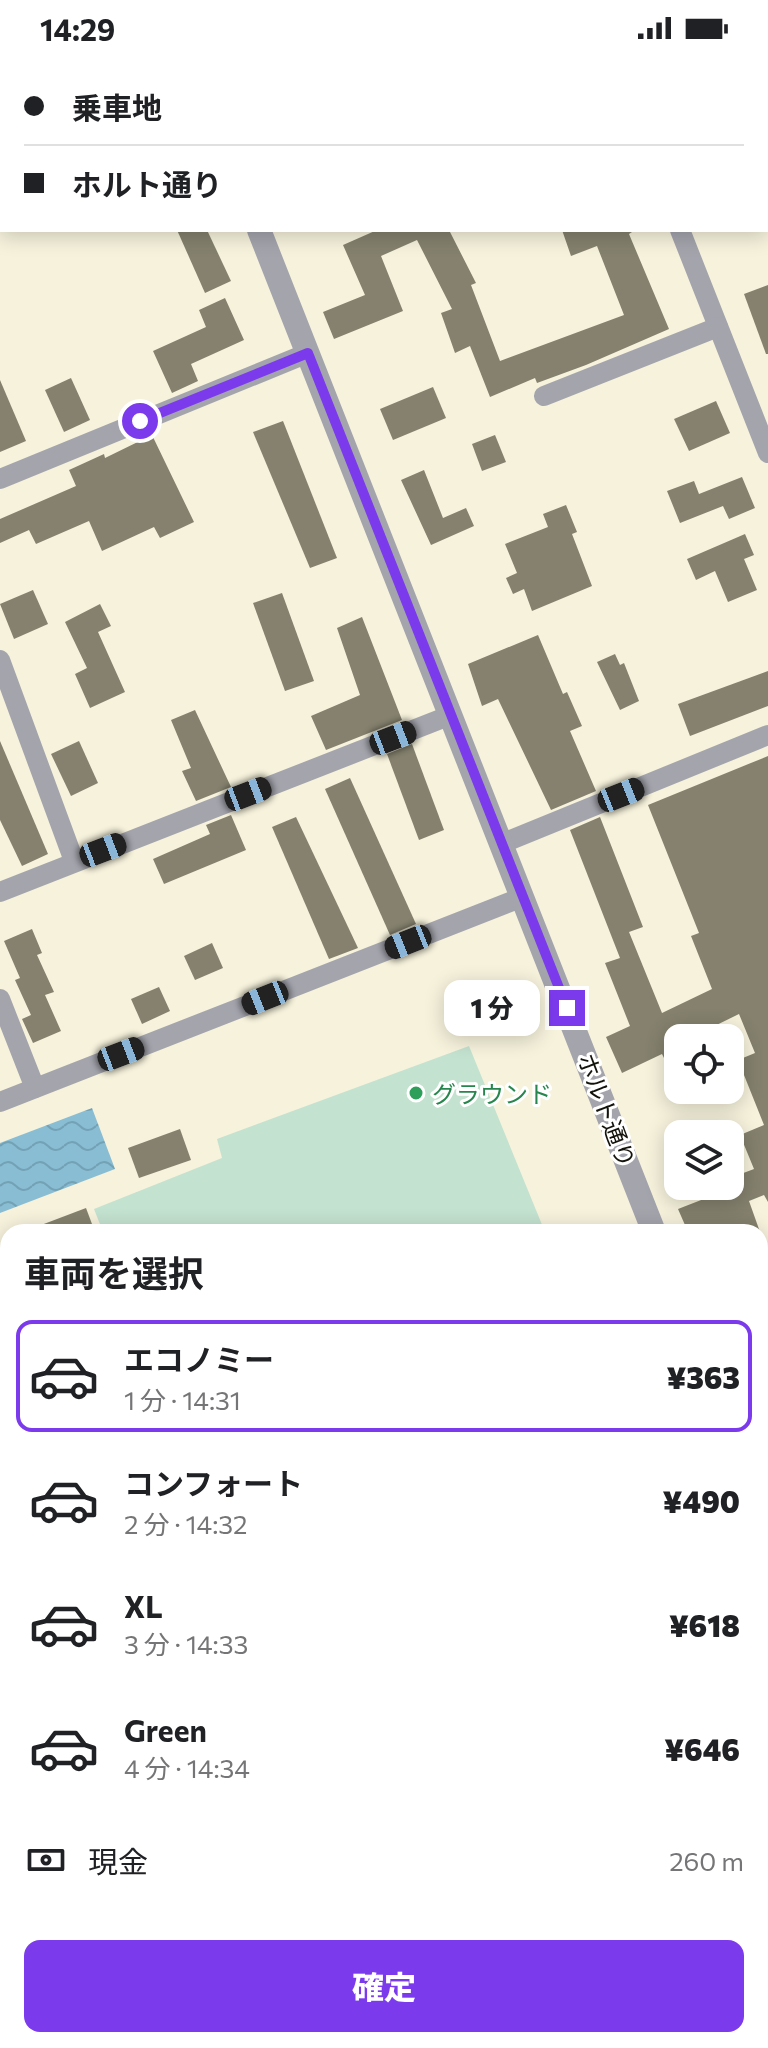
<!DOCTYPE html>
<html lang="ja">
<meta charset="utf-8">
<style>
:root{--surface:#fff;--page:#f2f2f2;--text:#202124;--muted:#757577;--line:#e0e0e0;--accent:#7c3aed}
body{margin:0;font-family:Commissioner,"Noto Sans JP",sans-serif;background:var(--page);color:var(--text);height:100vh;display:flex;flex-direction:column;font-size:30px;white-space:nowrap}
*{box-sizing:border-box;margin:0}
p{font-size:26px;color:var(--muted)}
.icon{flex:none;width:44px;height:44px;fill:none;stroke:currentColor;stroke-width:2;stroke-linecap:round;stroke-linejoin:round}
.map{position:relative;flex:1;overflow:hidden}
.sheet{position:absolute;left:0px;top:1168px;width:768px;height:824px;display:flex;flex-direction:column;background:var(--surface);border-radius:24px 24px 0 0;box-shadow:0 4px 20px #0003}
.sheet>*{flex:none}
.guide{position:absolute;left:0px;top:0px;width:768px;height:176px;box-shadow:0 4px 20px #0003;display:grid;align-content:center;height:176px;padding:0 24px;background:var(--surface)}
.tools{position:absolute;left:664px;top:968px;display:grid;gap:16px}
.tools a{display:grid;place-items:center;width:80px;height:80px;border-radius:16px;background:var(--surface);box-shadow:0 4px 20px #0003;font-size:40px}
.end{position:absolute;width:36px;height:36px;margin:-18px;border:10px solid #7c3aed;background:#fff;box-shadow:0 0 0 4px #fff}
.from{border-radius:50%}
.bubble{position:absolute;height:56px;border-radius:16px;background:var(--surface);box-shadow:0 4px 20px #0003;font-size:26px;font-weight:800;line-height:56px;text-align:center}
.car{position:absolute;width:24px;height:48px;margin:-24px -12px;border-radius:10px;box-shadow:0 0 6px 2px #0007;background:linear-gradient(#222 24%,#8ab4d8 0 40%,#222 0 76%,#8ab4d8 0 86%,#222 0)}
.guide b{display:flex;align-items:center;gap:28px;height:76px;font-size:30px}
.guide b+b{border-top:2px solid var(--line)}
.guide i{width:20px;height:20px;background:var(--text)}
ul{padding:0;list-style:none}
li{display:flex;align-items:center;gap:24px;height:112px;margin:0 16px 12px;padding:0 8px;border:4px solid transparent;border-radius:16px}
li div{flex:1}
li b{display:block;font-size:30px}
li em{font-style:normal;font-weight:800}
li.current{border-color:var(--accent)}
li>.icon{width:72px;height:72px;stroke-width:1.5}
h2{padding:0 24px;font-size:36px;line-height:96px}
.pay{display:flex;align-items:center;gap:20px;height:88px;padding:0 24px;font-size:30px}
.pay p{margin-inline-start:auto}
.primary-button{display:flex;gap:16px;margin-top:auto;padding:16px 24px}
.primary-button a{flex:1;height:92px;border-radius:16px;background:var(--accent);color:#fff;font-size:32px;font-weight:800;line-height:92px;text-align:center}
.status{display:flex;justify-content:space-between;align-items:center;height:56px;padding:0 40px;background:var(--surface);direction:ltr}
.status svg{height:22px;fill:currentColor}
.map>svg:first-child{display:block}
.park{fill:url(#park-crowns)}
.pitch{fill:#c4e2d0}
.water{fill:url(#water-waves)}
.building{fill:#85816e}
.lines{fill:none;stroke-linecap:round;stroke-linejoin:round}
.minor{stroke:#a4a4ad;stroke-width:20}
.tertiary{stroke:#a4a4ad;stroke-width:24}
.route{stroke:#7c3aed;stroke-width:10}
.leisure-dot{fill:#2e9e5b;stroke:#fff;stroke-width:3}
.labels{text-anchor:middle;dominant-baseline:central;stroke-width:6;stroke-linejoin:round;paint-order:stroke}
.leisure-label{font-size:24px;fill:#27864d;stroke:#fff;text-anchor:start}
.street-label{font-size:24px;fill:#14130b;stroke:#fff}
</style>
<div class="status"><b>14:29</b><svg viewBox="0 0 49 12"><path d="M0 12V9h3v3zM5 12V6h3v6zM10 12V3h3v9zM15 12V0h3v12zM26 1h20v11H26zM47 4h2v5h-2z"/></svg></div>
<div class="map">
<svg width="768" height="1992" viewBox="0 0 768 1992">
<defs>
<pattern id="park-crowns" width="20" height="18" patternUnits="userSpaceOnUse" patternTransform="scale(2)"><rect width="20" height="18" fill="#c4e2d0"/><path d="M2 6a3 3 0 1 1 6 0M12 15a3 3 0 1 1 6 0" fill="none" stroke="#a8c1b1"/></pattern>
<pattern id="water-waves" width="16" height="10" patternUnits="userSpaceOnUse" patternTransform="scale(2)"><rect width="16" height="10" fill="#88bdd4"/><path d="M0 5q4-4 8 0t8 0" fill="none" stroke="#74a2b5"/></pattern>
</defs>
<rect width="100%" height="100%" fill="#f6f2dc"/>
<!-- park -->
<polygon class="park" points="760,1518 768,1539 768,1804 760,1807"/>
<!-- pitch -->
<polygon class="pitch" points="469,990 545,1176 103,1176 94,1153 222,1102 217,1083"/>
<!-- water -->
<polygon class="water" points="92,1052 115,1113 0,1157 0,1087"/>
<!-- building -->
<g class="building">
<polygon points="177,174 207,174 231,225 205,237"/>
<polygon points="377,174 449,174 476,227 471,229 500,305 624,259 597,190 571,200 562,174 635,174 629,178 669,273 586,309 537,327 535,322 490,341 470,290 455,297 441,257 452,253 417,184 381,200 403,255 334,283 323,256 365,239 343,189"/>
<polygon points="768,229 768,298 766,298 744,238"/>
<polygon points="225,242 244,284 191,308 198,325 172,337 153,295 206,271 199,254"/>
<polygon points="71,322 90,364 64,376 45,334"/>
<polygon points="0,324 26,385 0,396"/>
<polygon points="433,331 446,362 393,384 380,353"/>
<polygon points="716,345 730,377 689,395 674,363"/>
<polygon points="283,365 337,502 310,512 253,376"/>
<polygon points="152,379 194,466 160,482 154,471 102,495 89,465 36,488 29,474 0,487 0,463 76,430 69,414 104,398 105,402"/>
<polygon points="495,379 506,406 482,415 472,388"/>
<polygon points="424,414 443,462 466,452 474,470 431,489 401,424"/>
<polygon points="742,421 755,452 729,463 723,450 680,467 667,435 694,425 699,438"/>
<polygon points="566,449 577,476 572,478 592,530 532,555 524,533 513,538 506,522 517,517 505,488 548,471 543,458"/>
<polygon points="745,478 754,499 744,503 757,534 728,546 715,515 696,524 687,503"/>
<polygon points="33,534 48,568 14,583 0,548"/>
<polygon points="282,537 314,625 285,635 253,547"/>
<polygon points="100,548 111,570 98,576 125,636 90,652 75,618 87,612 65,566"/>
<polygon points="362,561 402,664 326,694 311,660 360,639 337,572"/>
<polygon points="538,579 563,638 567,636 582,670 570,675 596,735 551,754 498,643 482,650 468,608"/>
<polygon points="615,598 620,609 624,607 639,645 620,654 597,606"/>
<polygon points="768,615 768,650 690,680 678,648"/>
<polygon points="195,654 231,731 196,745 182,715 191,712 171,664"/>
<polygon points="0,685 48,798 22,810 0,764"/>
<polygon points="79,685 98,727 71,740 51,698"/>
<polygon points="412,688 444,774 419,784 387,698"/>
<polygon points="768,700 768,1146 764,1139 749,1145 760,1176 688,1176 678,1153 714,1139 711,1130 730,1130 730,1122 754,1113 740,1079 764,1069 738,1004 755,997 739,958 690,982 678,982 678,1030 662,998 622,1017 606,981 630,970 605,907 620,902 570,774 600,761 643,871 629,876 662,957 712,933 691,880 699,877 648,749"/>
<polygon points="350,722 416,868 390,879 325,733"/>
<polygon points="231,759 246,794 164,828 153,803 210,778 206,769"/>
<polygon points="296,761 358,892 329,903 272,771"/>
<polygon points="32,873 42,897 37,899 54,936 45,939 61,975 33,987 22,963 31,959 15,924 20,922 4,885"/>
<polygon points="212,887 223,912 195,924 184,900"/>
<polygon points="159,931 170,955 142,968 131,943"/>
<polygon points="180,1073 191,1104 139,1122 128,1092"/>
<polygon points="86,1152 95,1176 28,1176 28,1174"/>
</g>
<g class="lines">
<!-- minor -->
<g class="minor">
<polyline points="613,0 614,2"/>
<polyline points="6,2 11,0"/>
<polyline points="680,174 768,397"/>
<polyline points="544,340 718,271"/>
<polyline points="0,423 308,297"/>
<polyline points="0,604 74,805"/>
<polyline points="503,787 768,679"/>
<polyline points="0,836 451,659"/>
<polyline points="0,943 35,1032"/>
<polyline points="0,1046 523,841"/>
<polyline points="0,1766 8,1763"/>
<polyline points="0,1923 8,1943"/>
<polyline points="24,1984 27,1992"/>
<polyline points="156,1984 159,1992"/>
<polyline points="282,1984 285,1992"/>
<polyline points="186,1992 205,1984"/>
</g>
<!-- tertiary -->
<g class="tertiary">
<polyline points="189,0 190,2"/>
<polyline points="362,2 366,0"/>
<polyline points="259,174 654,1176"/>
<polyline points="760,1373 768,1370"/>
<polyline points="760,1449 768,1470"/>
<polyline points="0,1660 8,1657"/>
</g>
</g>
<g class="lines">
<!-- route -->
<polyline class="route" points="140,365 308,297 567,952"/>
</g>
<!-- markers -->
<circle class="leisure-dot" cx="416" cy="1037" r="8"/>
<g class="labels">
<!-- leisure labels -->
<g class="leisure-label">
<text x="432" y="1037">グラウンド</text>
</g>
<!-- street labels -->
<g class="street-label">
<text transform="translate(607 1054) rotate(69)">ホルト通り</text>
</g>
</g>
</svg>
<div class="tools">
<a><svg class="icon" aria-label="locate" viewBox="0 0 24 24"><circle cx="12" cy="12" r="6"/><path d="M12 2v4M12 18v4M2 12h4M18 12h4"/></svg></a>
<a><svg class="icon" aria-label="layers" viewBox="0 0 24 24"><path d="M12 4l9 5-9 5-9-5zM3 14l9 5 9-5"/></svg></a>
</div>
<i class="end from" style="left:140px;top:365px"></i>
<i class="end" style="left:567px;top:952px"></i>
<div class="bubble" style="left:444px;top:924px;width:96px">1 分</div>
<i class="car" style="left:393px;top:682px;rotate:69deg"></i>
<i class="car" style="left:248px;top:738px;rotate:69deg"></i>
<i class="car" style="left:621px;top:739px;rotate:68deg"></i>
<i class="car" style="left:103px;top:794px;rotate:69deg"></i>
<i class="car" style="left:408px;top:886px;rotate:248deg"></i>
<i class="car" style="left:265px;top:942px;rotate:248deg"></i>
<i class="car" style="left:121px;top:998px;rotate:69deg"></i>
<div class="guide">
<b><i class="from"></i>乗車地</b>
<b><i></i>ホルト通り</b>
</div>
<section class="sheet">
<h2>車両を選択</h2>
<ul>
<li class="current"><svg class="icon" aria-label="car" viewBox="0 0 24 24"><path d="M5 17H2v-5l4-1 3-4h7l3 4 3 1v5h-3M9 17h6M6 11h13"/><circle cx="7" cy="17" r="2"/><circle cx="17" cy="17" r="2"/></svg><div><b>エコノミー</b><p>1 分 · 14:31</p></div><em>¥363</em></li>
<li><svg class="icon" aria-label="car" viewBox="0 0 24 24"><path d="M5 17H2v-5l4-1 3-4h7l3 4 3 1v5h-3M9 17h6M6 11h13"/><circle cx="7" cy="17" r="2"/><circle cx="17" cy="17" r="2"/></svg><div><b>コンフォート</b><p>2 分 · 14:32</p></div><em>¥490</em></li>
<li><svg class="icon" aria-label="car" viewBox="0 0 24 24"><path d="M5 17H2v-5l4-1 3-4h7l3 4 3 1v5h-3M9 17h6M6 11h13"/><circle cx="7" cy="17" r="2"/><circle cx="17" cy="17" r="2"/></svg><div><b>XL</b><p>3 分 · 14:33</p></div><em>¥618</em></li>
<li><svg class="icon" aria-label="car" viewBox="0 0 24 24"><path d="M5 17H2v-5l4-1 3-4h7l3 4 3 1v5h-3M9 17h6M6 11h13"/><circle cx="7" cy="17" r="2"/><circle cx="17" cy="17" r="2"/></svg><div><b>Green</b><p>4 分 · 14:34</p></div><em>¥646</em></li>
</ul>
<div class="pay"><svg class="icon" aria-label="cash" viewBox="0 0 24 24"><path d="M3 7h18v10H3z"/><circle cx="12" cy="12" r="2"/></svg>現金<p>260 m</p></div>
<div class="primary-button"><a>確定</a></div>
</section>
</div>
